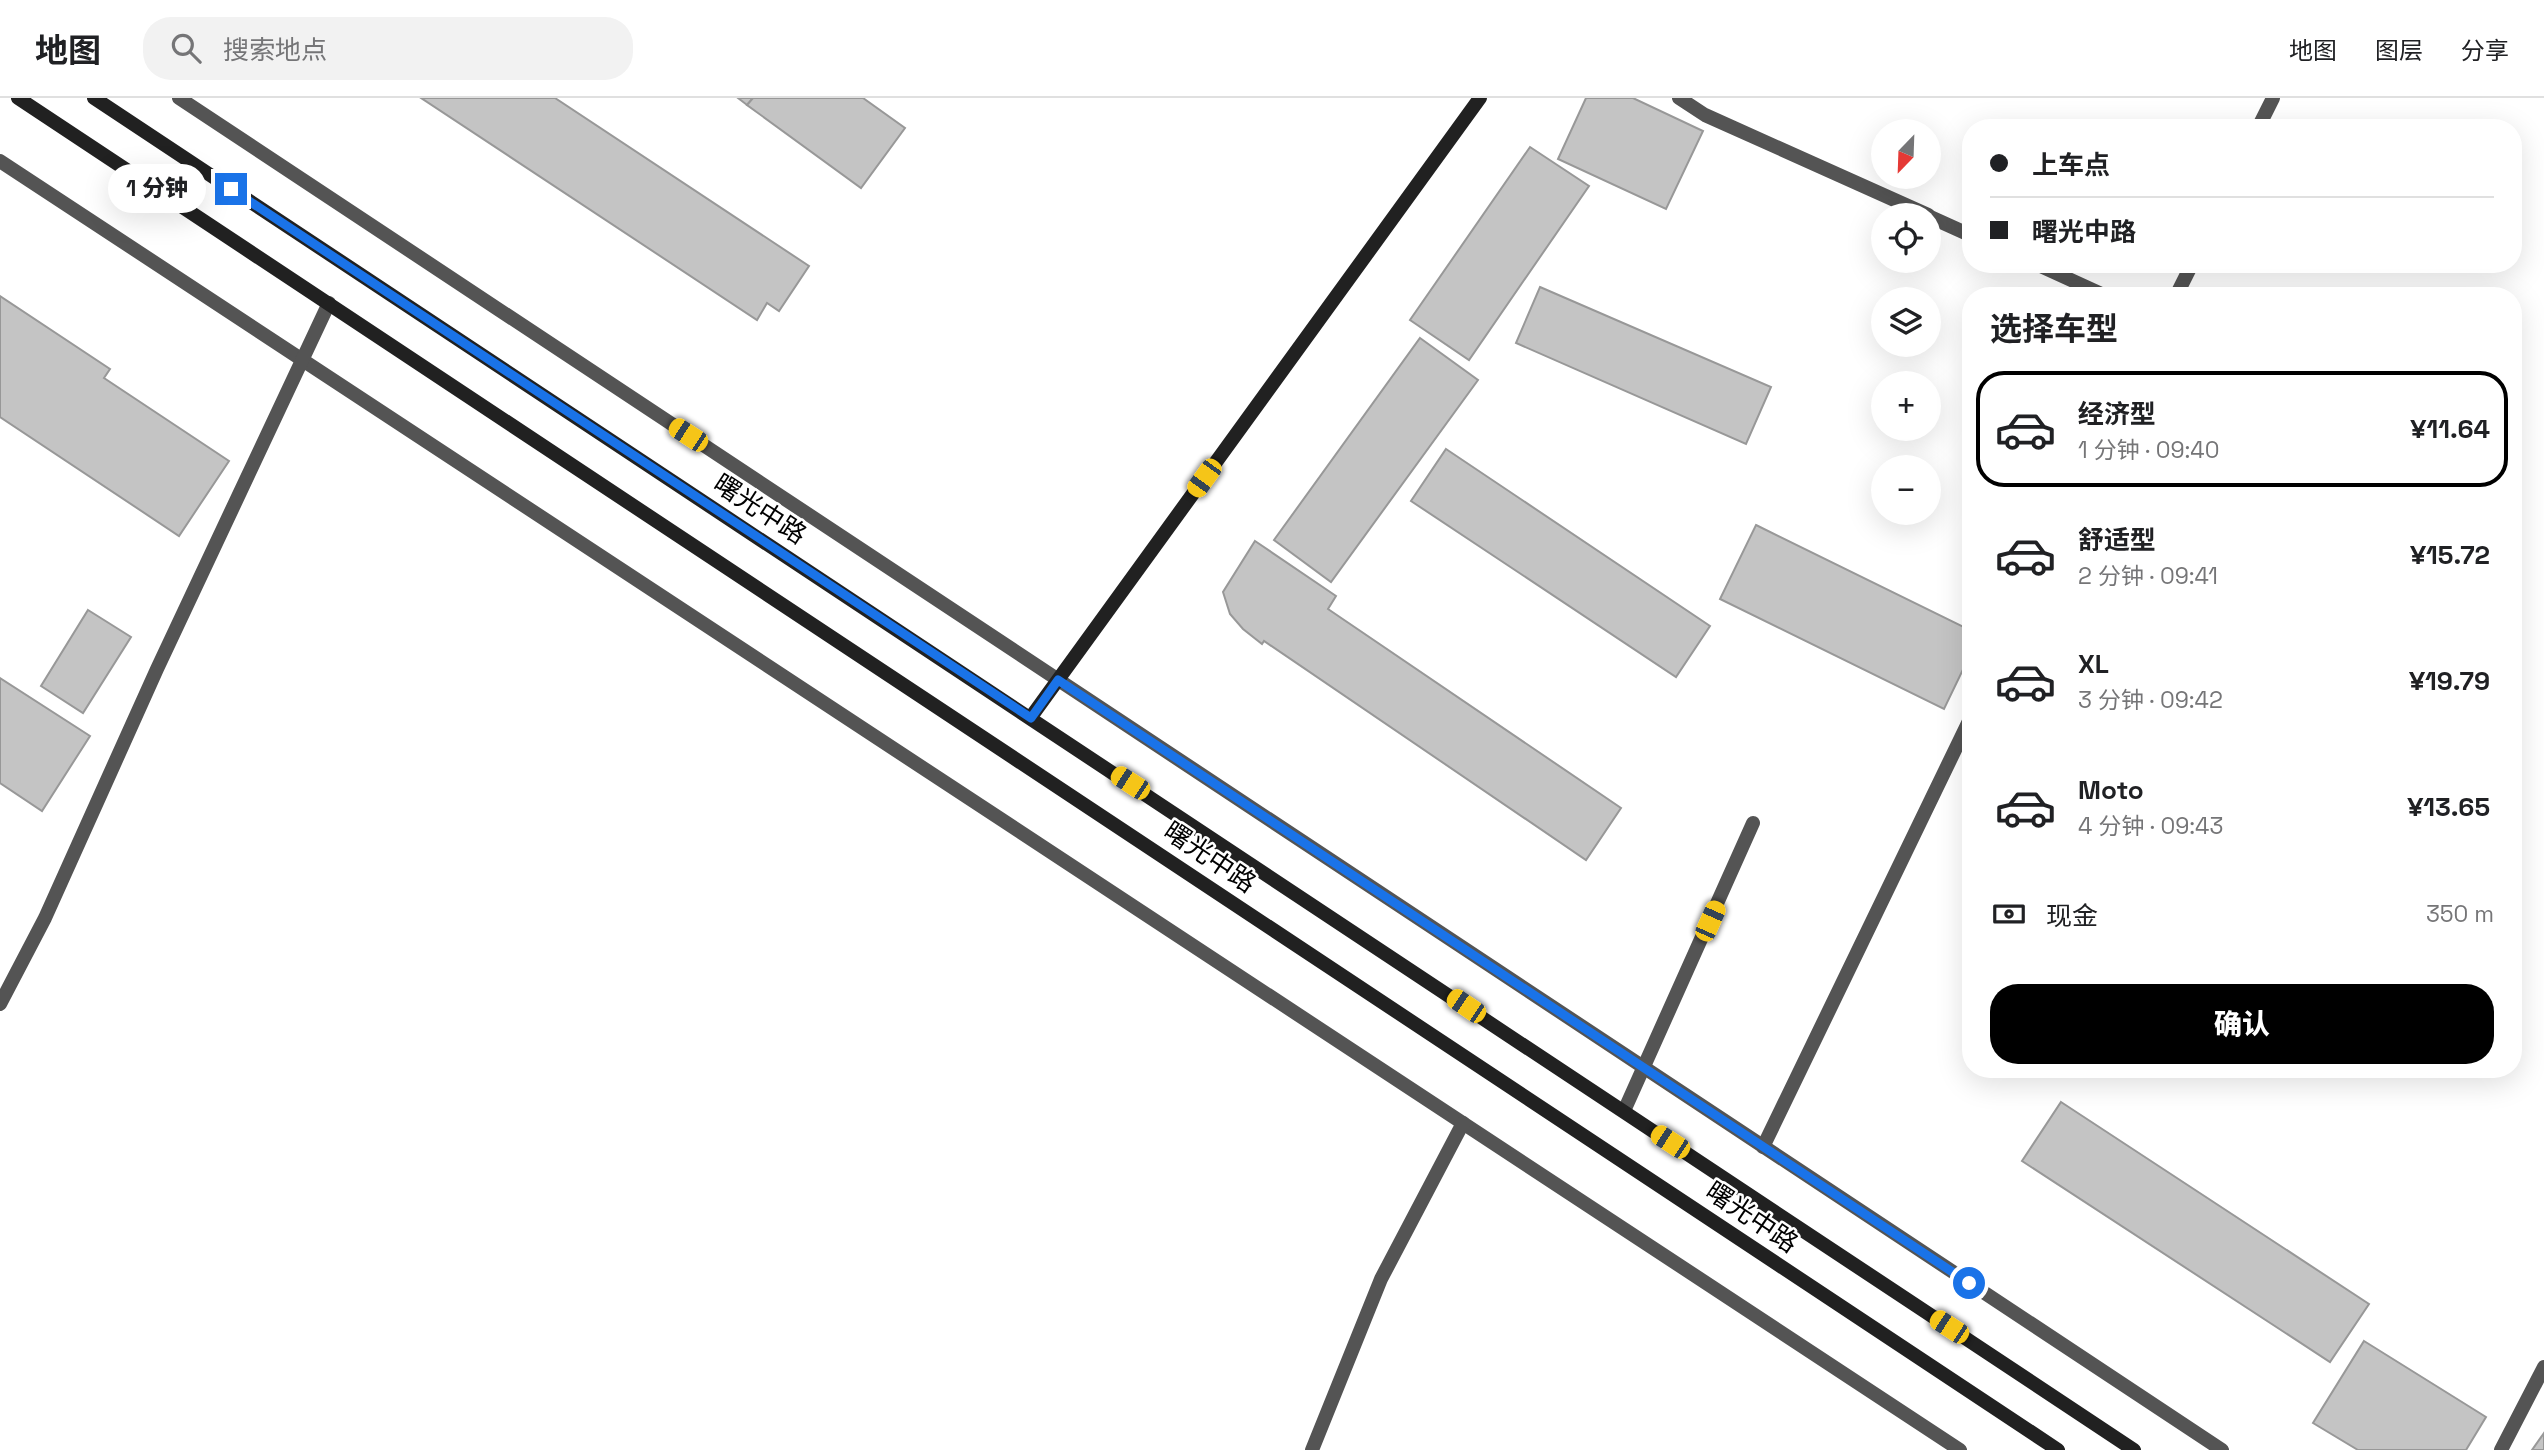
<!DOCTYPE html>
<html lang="zh">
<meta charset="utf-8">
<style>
:root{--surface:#fff;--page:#f2f2f2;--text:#202124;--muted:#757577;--line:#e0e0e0;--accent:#000}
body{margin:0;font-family:"Space Grotesk","Noto Sans SC",sans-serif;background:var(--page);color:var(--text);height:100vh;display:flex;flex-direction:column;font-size:26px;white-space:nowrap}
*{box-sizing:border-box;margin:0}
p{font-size:23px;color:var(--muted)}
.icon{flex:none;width:38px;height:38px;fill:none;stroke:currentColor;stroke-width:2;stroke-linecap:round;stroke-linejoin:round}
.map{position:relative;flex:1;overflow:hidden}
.panel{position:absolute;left:1962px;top:189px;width:560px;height:791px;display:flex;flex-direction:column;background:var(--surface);border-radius:28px;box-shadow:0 7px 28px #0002}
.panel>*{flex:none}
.banner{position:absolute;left:1962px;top:21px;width:560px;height:154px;border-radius:28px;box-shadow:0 7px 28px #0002;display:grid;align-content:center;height:154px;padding:0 28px;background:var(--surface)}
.needle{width:46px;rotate:203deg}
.controls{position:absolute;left:1871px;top:21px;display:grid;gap:14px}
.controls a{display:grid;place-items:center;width:70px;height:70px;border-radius:50%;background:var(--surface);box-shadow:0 7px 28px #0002;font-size:35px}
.end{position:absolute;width:32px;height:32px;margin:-16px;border:9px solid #1a73e8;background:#fff;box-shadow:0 0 0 4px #fff}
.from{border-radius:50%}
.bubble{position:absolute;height:49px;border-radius:24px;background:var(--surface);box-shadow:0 7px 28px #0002;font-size:23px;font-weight:800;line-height:49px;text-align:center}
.car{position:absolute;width:21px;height:42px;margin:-21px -10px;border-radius:9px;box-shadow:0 0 5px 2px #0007;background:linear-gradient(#f5c518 24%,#345 0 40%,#f5c518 0 76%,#345 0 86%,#f5c518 0)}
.banner b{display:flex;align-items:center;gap:24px;height:66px;font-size:26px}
.banner b+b{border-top:2px solid var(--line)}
.banner i{width:18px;height:18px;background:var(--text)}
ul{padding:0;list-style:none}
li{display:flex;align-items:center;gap:21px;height:116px;margin:0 14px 10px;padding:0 14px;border:4px solid transparent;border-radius:28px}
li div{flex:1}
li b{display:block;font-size:26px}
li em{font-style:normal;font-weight:800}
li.on{border-color:var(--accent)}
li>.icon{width:63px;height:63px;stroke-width:1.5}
h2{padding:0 28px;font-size:32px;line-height:84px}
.pay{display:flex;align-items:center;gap:18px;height:77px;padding:0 28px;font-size:26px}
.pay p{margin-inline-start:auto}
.button{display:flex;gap:14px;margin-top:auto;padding:14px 28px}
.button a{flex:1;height:80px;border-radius:28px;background:var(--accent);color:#fff;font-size:28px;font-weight:800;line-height:80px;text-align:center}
header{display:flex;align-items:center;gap:42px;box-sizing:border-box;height:98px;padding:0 35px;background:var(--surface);border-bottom:2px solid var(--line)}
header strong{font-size:33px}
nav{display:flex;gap:38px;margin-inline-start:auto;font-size:24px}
.search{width:490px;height:63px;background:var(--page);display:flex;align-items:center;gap:18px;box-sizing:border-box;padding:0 24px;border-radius:28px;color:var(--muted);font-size:26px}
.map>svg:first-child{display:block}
.building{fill:#c4c4c4;stroke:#989898;stroke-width:2}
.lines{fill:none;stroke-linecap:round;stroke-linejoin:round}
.lane{stroke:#545454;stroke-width:14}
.street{stroke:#545454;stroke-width:14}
.secondary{stroke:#212121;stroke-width:14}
.route{stroke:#1a73e8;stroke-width:9}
.labels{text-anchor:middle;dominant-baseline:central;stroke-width:5;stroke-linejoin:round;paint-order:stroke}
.street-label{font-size:26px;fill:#000;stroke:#fff}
</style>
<header>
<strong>地图</strong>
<div class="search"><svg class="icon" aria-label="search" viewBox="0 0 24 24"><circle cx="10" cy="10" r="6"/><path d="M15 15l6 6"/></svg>搜索地点</div>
<nav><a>地图</a><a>图层</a><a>分享</a></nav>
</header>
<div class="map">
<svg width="2544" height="1352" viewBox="0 0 2544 1352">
<rect width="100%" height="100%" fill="#fff"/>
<!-- building -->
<g class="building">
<polygon points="421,0 555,0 809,168 779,213 767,205 757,222"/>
<polygon points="738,0 753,0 747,7"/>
<polygon points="753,0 863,0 905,30 861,90 747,7"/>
<polygon points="1586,0 1633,0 1703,33 1666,111 1558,61"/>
<polygon points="1530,49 1589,88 1469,262 1410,222"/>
<polygon points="1540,189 1771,289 1746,346 1516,245"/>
<polygon points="0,198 110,271 104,280 229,363 179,438 0,319"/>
<polygon points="1420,240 1478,282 1331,484 1274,442"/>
<polygon points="1446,351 1710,528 1676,579 1411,403"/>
<polygon points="1756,427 1970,532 1970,557 1944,611 1720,501"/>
<polygon points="1255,443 1336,498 1328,511 1621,710 1586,762 1264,543 1262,546 1243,531 1230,516 1223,494"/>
<polygon points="88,512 131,539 83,615 41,588"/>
<polygon points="0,580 90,638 42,713 0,685"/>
<polygon points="2061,1004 2369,1206 2330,1264 2022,1063"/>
<polygon points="2364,1243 2486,1319 2466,1352 2358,1352 2313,1325"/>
<polygon points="2544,1335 2544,1352 2532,1352"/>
</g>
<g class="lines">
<!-- lane -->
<polyline class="lane" points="1624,1013 1753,725"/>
<!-- street -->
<g class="street">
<polyline points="179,0 2222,1352"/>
<polyline points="1679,0 1705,17 1928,117"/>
<polyline points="2258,30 2273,0"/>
<polyline points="0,63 1960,1352"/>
<polyline points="1928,118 1970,137"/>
<polyline points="2036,166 2106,198"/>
<polyline points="2176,198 2192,166"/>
<polyline points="0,906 45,820 157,571 329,205"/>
<polyline points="1763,1049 1970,621"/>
<polyline points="1312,1352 1381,1181 1463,1025"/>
<polyline points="2501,1352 2544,1269"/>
</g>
<!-- secondary -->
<g class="secondary">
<polyline points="18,0 2058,1352"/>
<polyline points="94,0 2134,1352"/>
<polyline points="1031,619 1480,0"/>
</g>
</g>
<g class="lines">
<!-- route -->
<polyline class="route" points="231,91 1031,620 1058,582 1969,1185"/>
</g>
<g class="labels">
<!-- street labels -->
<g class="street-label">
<text transform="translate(760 411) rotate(33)">曙光中路</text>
<text transform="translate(1210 759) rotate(34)">曙光中路</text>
<text transform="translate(1752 1119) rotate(34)">曙光中路</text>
</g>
</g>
</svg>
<div class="controls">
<a><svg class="needle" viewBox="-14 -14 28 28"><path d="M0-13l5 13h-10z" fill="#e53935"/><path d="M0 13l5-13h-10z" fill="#757577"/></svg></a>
<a><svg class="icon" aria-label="locate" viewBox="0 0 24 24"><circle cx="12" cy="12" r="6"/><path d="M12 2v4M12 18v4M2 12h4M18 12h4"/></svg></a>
<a><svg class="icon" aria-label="layers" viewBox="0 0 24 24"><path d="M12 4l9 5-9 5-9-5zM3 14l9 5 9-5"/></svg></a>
<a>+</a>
<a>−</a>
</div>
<i class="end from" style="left:1969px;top:1185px"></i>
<i class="end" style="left:231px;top:91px"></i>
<div class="bubble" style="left:108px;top:66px;width:98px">1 分钟</div>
<i class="car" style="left:688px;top:337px;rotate:303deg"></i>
<i class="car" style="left:1204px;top:380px;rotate:216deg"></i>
<i class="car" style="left:1130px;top:685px;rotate:303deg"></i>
<i class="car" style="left:1710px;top:823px;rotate:24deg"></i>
<i class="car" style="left:1466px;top:908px;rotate:304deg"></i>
<i class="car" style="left:1670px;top:1044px;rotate:303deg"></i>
<i class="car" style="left:1949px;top:1229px;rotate:303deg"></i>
<div class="banner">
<b><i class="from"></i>上车点</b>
<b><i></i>曙光中路</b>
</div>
<section class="panel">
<h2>选择车型</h2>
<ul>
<li class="on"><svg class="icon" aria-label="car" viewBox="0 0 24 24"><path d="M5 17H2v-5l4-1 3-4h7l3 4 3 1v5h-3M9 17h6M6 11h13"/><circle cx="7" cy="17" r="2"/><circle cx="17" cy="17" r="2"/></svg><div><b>经济型</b><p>1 分钟 · 09:40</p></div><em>¥11.64</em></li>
<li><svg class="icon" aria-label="car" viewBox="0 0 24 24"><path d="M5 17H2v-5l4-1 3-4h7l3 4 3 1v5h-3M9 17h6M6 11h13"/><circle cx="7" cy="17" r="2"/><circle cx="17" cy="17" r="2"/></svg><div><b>舒适型</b><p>2 分钟 · 09:41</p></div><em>¥15.72</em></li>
<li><svg class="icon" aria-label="car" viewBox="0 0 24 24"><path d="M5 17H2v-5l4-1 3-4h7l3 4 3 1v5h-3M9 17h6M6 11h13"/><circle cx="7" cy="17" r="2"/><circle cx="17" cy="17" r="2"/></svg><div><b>XL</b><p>3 分钟 · 09:42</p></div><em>¥19.79</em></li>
<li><svg class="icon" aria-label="car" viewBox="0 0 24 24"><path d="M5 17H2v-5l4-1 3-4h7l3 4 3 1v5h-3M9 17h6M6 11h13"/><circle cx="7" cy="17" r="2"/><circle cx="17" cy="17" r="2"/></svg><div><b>Moto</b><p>4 分钟 · 09:43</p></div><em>¥13.65</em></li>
</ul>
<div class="pay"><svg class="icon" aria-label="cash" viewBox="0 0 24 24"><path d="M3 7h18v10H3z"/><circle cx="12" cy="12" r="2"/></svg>现金<p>350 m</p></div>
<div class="button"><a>确认</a></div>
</section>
</div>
